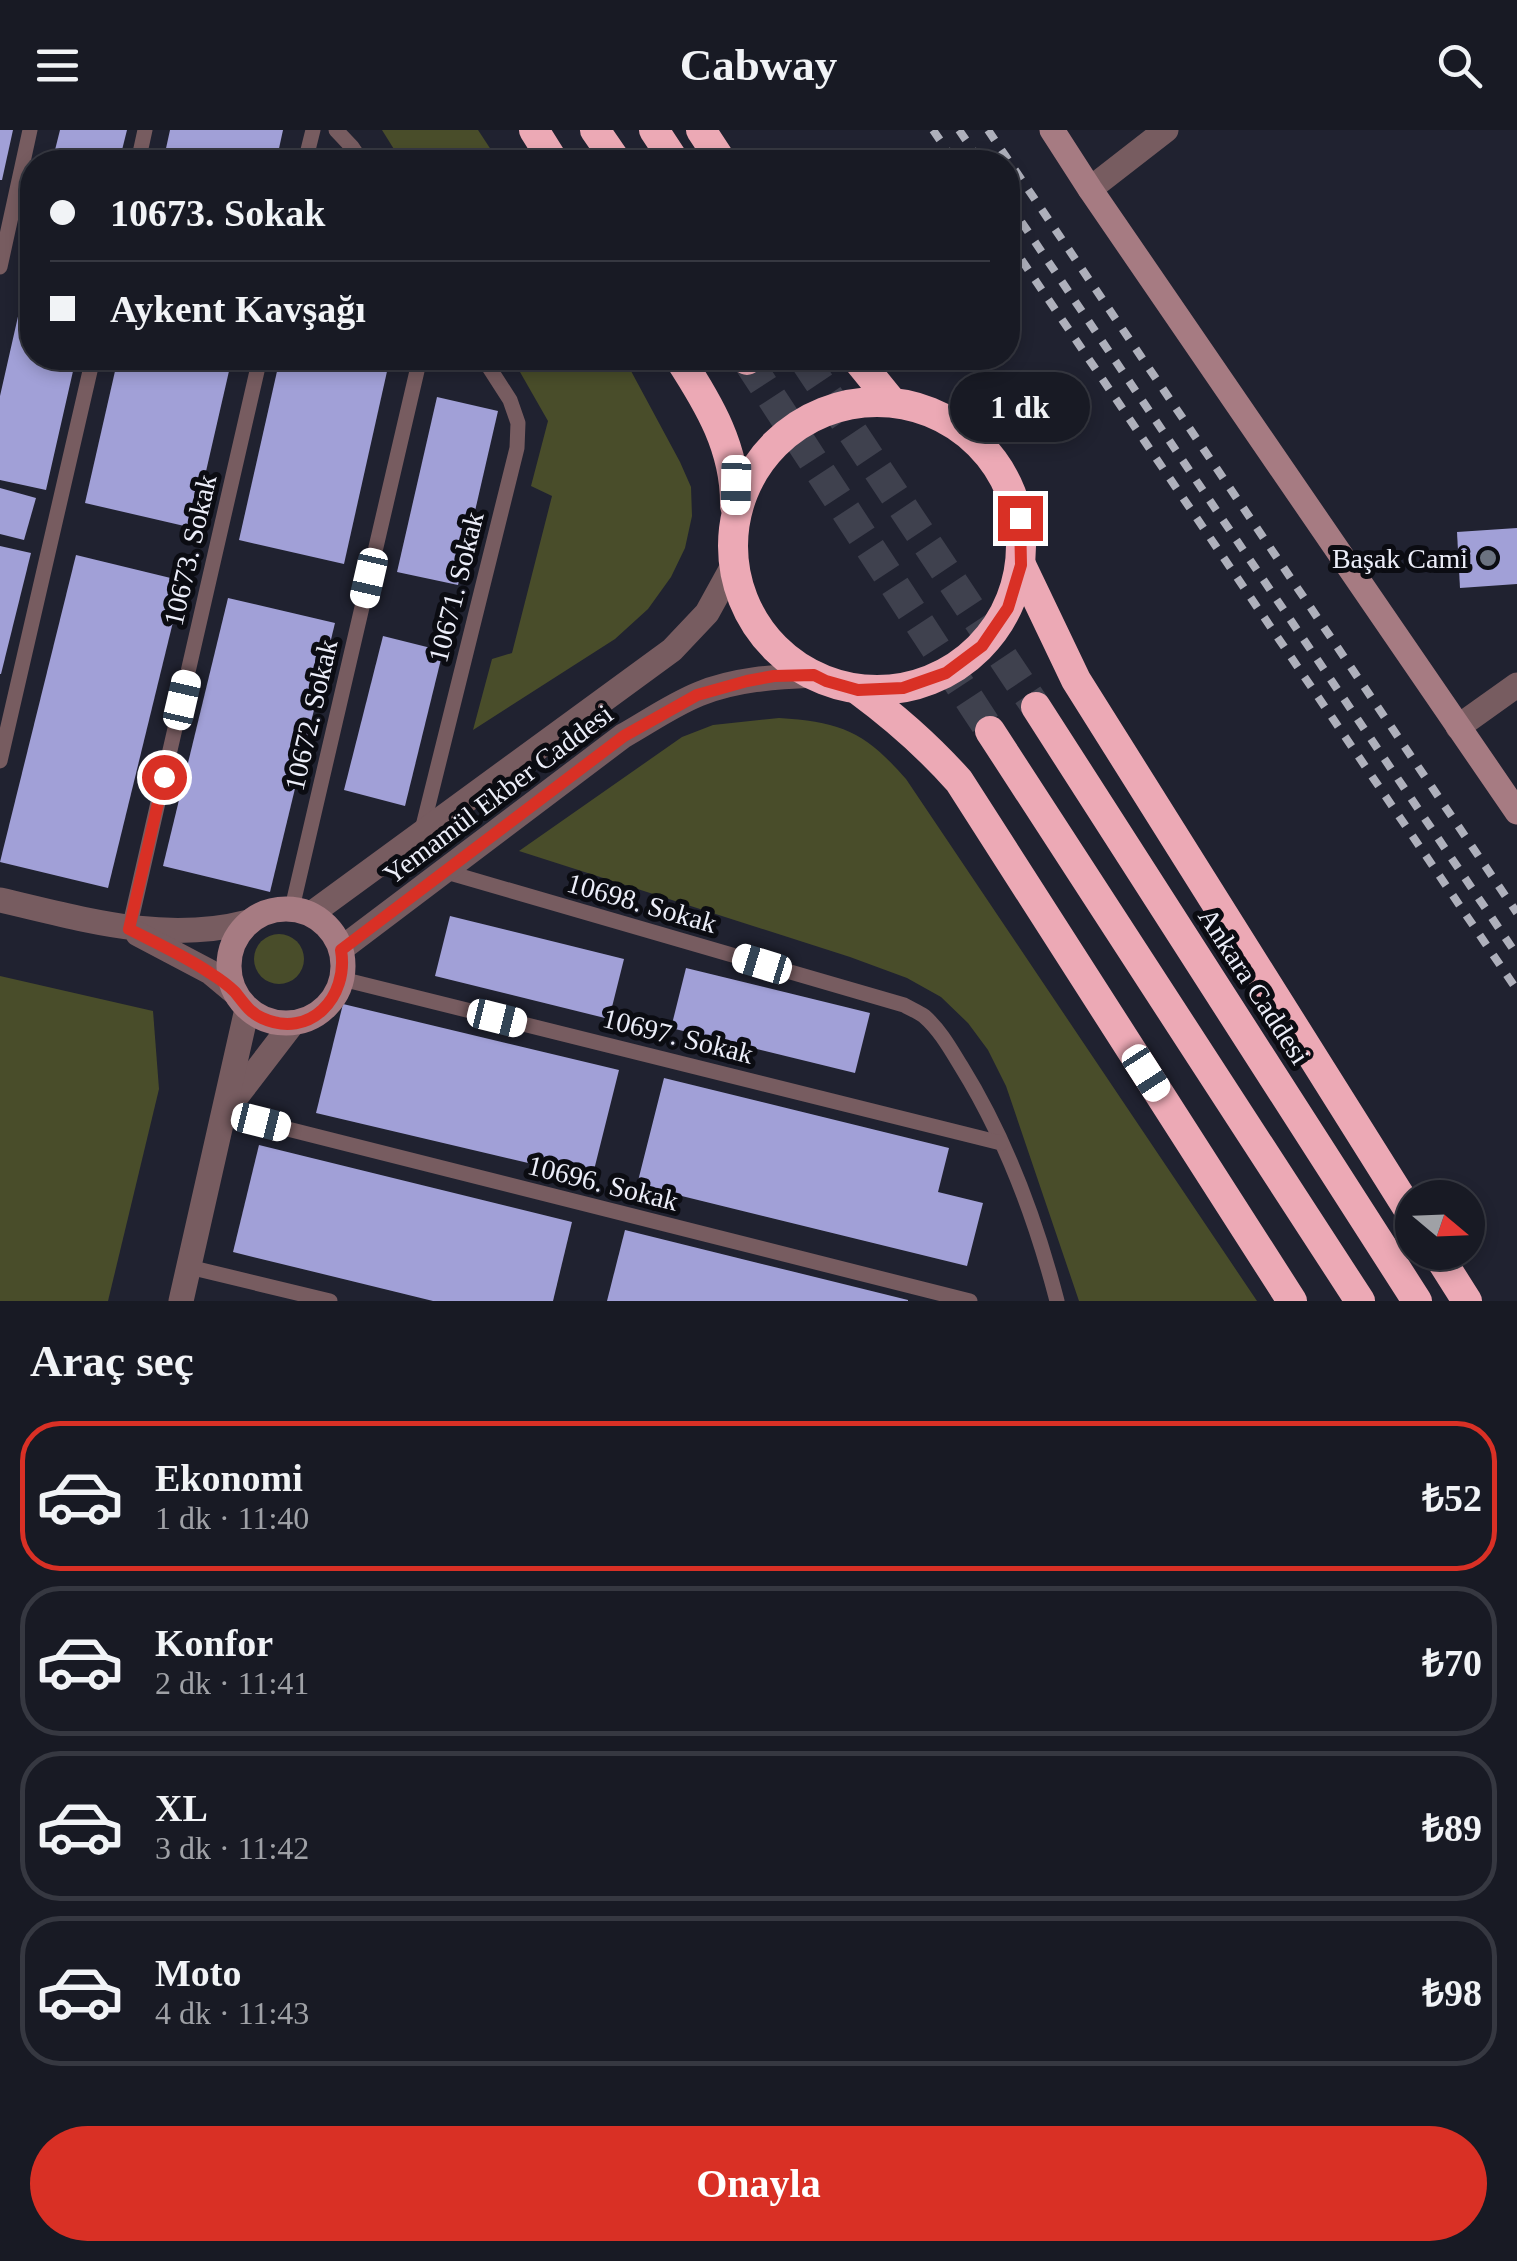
<!DOCTYPE html>
<html lang="tr">
<meta charset="utf-8">
<style>
:root{--surface:#181a24;--page:#252731;--text:#f1f3f6;--muted:#9fa1a6;--line:#363841;--accent:#d93025}
body{margin:0;font-family:Georgia,serif;background:var(--page);color:var(--text);height:100vh;display:flex;flex-direction:column;font-size:38px;white-space:nowrap}
*{box-sizing:border-box;margin:0}
p{font-size:32px;color:var(--muted)}
.icon{flex:none;width:55px;height:55px;fill:none;stroke:currentColor;stroke-width:2;stroke-linecap:round;stroke-linejoin:round}
.map{position:relative;height:1171px;overflow:hidden}
.details{display:flex;flex-direction:column;background:var(--surface);flex:1}
.details>*{flex:none}
.hud{position:absolute;left:20px;top:20px;width:1000px;height:220px;border-radius:40px;box-shadow:0 5px 15px #0003,0 0 0 2px var(--line);display:grid;align-content:center;height:220px;padding:0 30px;background:var(--surface)}
.needle{width:65px;rotate:109deg}
.controls{position:absolute;left:1395px;top:1050px;display:grid;gap:20px}
.controls a{display:grid;place-items:center;width:90px;height:90px;border-radius:50%;background:var(--surface);box-shadow:0 5px 15px #0003,0 0 0 2px var(--line);font-size:50px}
.end{position:absolute;width:45px;height:45px;margin:-22px;border:12px solid #d93025;background:#fff;box-shadow:0 0 0 5px #fff}
.from{border-radius:50%}
.bubble{position:absolute;height:70px;border-radius:35px;background:var(--surface);box-shadow:0 5px 15px #0003,0 0 0 2px var(--line);font-size:32px;font-weight:800;line-height:70px;text-align:center}
.car{position:absolute;width:30px;height:60px;margin:-30px -15px;border-radius:12px;box-shadow:0 0 8px 2px #0007;background:linear-gradient(#fff 24%,#345 0 40%,#fff 0 76%,#345 0 86%,#fff 0)}
.hud b{display:flex;align-items:center;gap:35px;height:95px;font-size:38px}
.hud b+b{border-top:2px solid var(--line)}
.hud i{width:25px;height:25px;background:var(--text)}
ul{padding:0;list-style:none}
li{display:flex;align-items:center;gap:30px;height:150px;margin:0 20px 15px;padding:0 10px;border:5px solid var(--line);border-radius:40px}
li div{flex:1}
li b{display:block;font-size:38px}
li em{font-style:normal;font-weight:800}
li.active{border-color:var(--accent)}
li>.icon{width:90px;height:90px;stroke-width:1.5}
h2{padding:0 30px;font-size:45px;line-height:120px}
.button{display:flex;gap:20px;margin-top:auto;padding:20px 30px}
.button a{flex:1;height:115px;border-radius:60px;background:var(--accent);color:#fff;font-size:40px;font-weight:800;line-height:115px;text-align:center}
header{display:flex;justify-content:space-between;align-items:center;height:130px;padding:0 30px;background:var(--surface);font-size:45px;font-weight:800}
.map>svg:first-child{display:block}
.green{fill:#494d2a}
.building{fill:#a1a0d7}
.lines{fill:none;stroke-linecap:round;stroke-linejoin:round}
.highway-tunnel{stroke:#3f414e;stroke-width:30;stroke-dasharray:30 15;stroke-linecap:butt}
.lane{stroke:#775c60;stroke-width:15}
.street{stroke:#775c60;stroke-width:25}
.secondary{stroke:#a67b82;stroke-width:25}
.highway{stroke:#eca9b5;stroke-width:30}
.rail{stroke:#aeb0bb;stroke-width:8;stroke-dasharray:12 12;stroke-linecap:butt}
.route{stroke:#d93025;stroke-width:12}
.worship-dot{fill:#6b7280;stroke:#0b0c12;stroke-width:4}
.labels{text-anchor:middle;dominant-baseline:central;stroke-width:10;stroke-linejoin:round;paint-order:stroke}
.street-label{font-size:28px;fill:#eceef9;stroke:#0b0c12}
.poi-label{font-size:28px;fill:#eceef9;stroke:#0b0c12;text-anchor:end}
</style>
<header><svg class="icon" aria-label="menu" viewBox="0 0 24 24"><path d="M4 6h16M4 12h16M4 18h16"/></svg>Cabway<svg class="icon" aria-label="search" viewBox="0 0 24 24"><circle cx="10" cy="10" r="6"/><path d="M15 15l6 6"/></svg></header>
<div class="map">
<svg width="1517" height="1171" viewBox="0 0 1517 1171">
<rect width="100%" height="100%" fill="#202230"/>
<!-- green -->
<g class="green">
<polygon points="382,0 478,0 499,32 402,32"/>
<polygon points="512,228 624,228 680,332 691,357 692,386 685,418 671,447 648,479 615,509 473,600 492,529 512,523 552,366 531,356 548,291"/>
<path d="M 779,588 C 841,592 864,601 906,649 L 1257,1171 L 1079,1171 L 1006,956 L 988,920 L 968,893 L 941,867 L 907,848 L 850,827 L 519,721 L 682,607 L 713,595 Z"/>
<circle cx="279" cy="829" r="25"/>
<polygon points="0,846 153,881 159,959 108,1171 0,1171"/>
</g>
<!-- building -->
<g class="building">
<polygon points="0,0 13,0 2,50 0,50"/>
<polygon points="60,0 127,0 119,32 52,32"/>
<polygon points="170,0 283,0 276,32 163,32"/>
<polygon points="31,129 32,228 76,228 46,360 0,350 0,266"/>
<polygon points="118,228 232,228 193,398 85,373"/>
<polygon points="280,228 390,228 344,434 239,410"/>
<polygon points="437,267 498,281 458,455 397,442"/>
<polygon points="0,358 36,368 24,410 0,404"/>
<polygon points="1517,398 1517,454 1460,458 1457,402"/>
<polygon points="0,416 31,423 1,544 0,544"/>
<polygon points="76,425 183,451 108,758 0,732"/>
<polygon points="228,468 335,493 270,762 163,736"/>
<polygon points="383,506 443,521 405,676 344,660"/>
<polygon points="450,786 624,829 609,889 435,846"/>
<polygon points="686,838 870,883 855,943 671,898"/>
<polygon points="343,874 619,940 592,1048 316,983"/>
<polygon points="664,948 949,1018 938,1062 983,1073 967,1136 637,1055"/>
<polygon points="259,1015 572,1092 553,1171 433,1171 233,1122"/>
<polygon points="625,1100 908,1170 908,1171 607,1171"/>
</g>
<g class="lines">
<!-- highway-tunnel -->
<g class="highway-tunnel">
<polyline points="803,228 1036,577"/>
<polyline points="747,230 990,601"/>
</g>
<!-- lane -->
<g class="lane">
<polyline points="336,0 352,17 362,32"/>
<polyline points="138,32 145,0"/>
<polyline points="305,32 313,0"/>
<polyline points="0,137 30,0"/>
<polyline points="0,631 93,228"/>
<polyline points="421,704 517,318 518,293 510,270 483,228"/>
<path d="M 443,741 L 904,875 C 911,879 918,882 924,886 C 940,900 950,918 961,936 C 1005,1007 1036,1090 1057,1171"/>
<polyline points="292,778 420,228"/>
<polyline points="129,799 260,228"/>
<polyline points="342,849 1001,1013"/>
<polyline points="224,983 970,1171"/>
<polyline points="189,1137 330,1171"/>
</g>
<!-- street -->
<g class="street">
<polyline points="1090,59 1166,0"/>
<polyline points="1458,597 1517,555"/>
<path d="M 0,770 C 83,789 163,814 248,792"/>
<polyline points="311,784 672,520 707,483 734,434"/>
<polyline points="138,804 210,842 234,862"/>
<path d="M 341,819 L 623,606 C 648,592 672,575 699,564 C 735,549 775,547 814,545"/>
<polyline points="230,975 293,893"/>
<polyline points="181,1171 247,879"/>
</g>
<!-- secondary -->
<g class="secondary">
<polyline points="1052,0 1090,59 1517,682"/>
<circle cx="286" cy="836" r="57"/>
</g>
<!-- highway -->
<g class="highway">
<polyline points="534,0 554,32"/>
<polyline points="595,0 617,32"/>
<polyline points="654,0 675,32"/>
<polyline points="701,0 722,32"/>
<path d="M 679,228 C 709,274 736,319 735,376"/>
<polyline points="745,228 747,230"/>
<polyline points="856,228 891,271"/>
<circle cx="877" cy="416" r="144"/>
<polyline points="1021,435 1076,550 1412,1085"/>
<path d="M 858,560 C 896,588 927,615 959,651 L 1292,1171"/>
<polyline points="1036,577 1417,1171"/>
<polyline points="990,601 1360,1171"/>
<polyline points="1436,1122 1467,1171"/>
</g>
<!-- rail -->
<g class="rail">
<polyline points="933,0 955,32"/>
<polyline points="959,0 981,32"/>
<polyline points="988,0 1517,783"/>
<polyline points="1008,72 1517,825"/>
<polyline points="1008,110 1517,860"/>
</g>
</g>
<g class="lines">
<!-- route -->
<path class="route" d="M 164,647 L 129,799 C 156,813 185,826 210,843 C 218,848 228,855 235,862 C 243,872 249,882 262,888 C 310,910 349,867 341,820 L 624,606 L 697,565 L 747,551 L 774,546 L 814,545 L 826,551 L 858,560 L 903,558 L 946,543 L 982,516 L 1008,478 L 1021,435 L 1020,388"/>
</g>
<!-- markers -->
<circle class="worship-dot" cx="1488" cy="428" r="10"/>
<g class="labels">
<!-- street labels -->
<g class="street-label">
<text transform="translate(190 420) rotate(-77)">10673. Sokak</text>
<text transform="translate(456 457) rotate(-76)">10671. Sokak</text>
<text transform="translate(311 585) rotate(-77)">10672. Sokak</text>
<text transform="translate(498 664) rotate(-37)">Yemamül Ekber Caddesi</text>
<text transform="translate(642 773) rotate(16)">10698. Sokak</text>
<text transform="translate(1254 856) rotate(57)">Ankara Caddesi</text>
<text transform="translate(678 906) rotate(14)">10697. Sokak</text>
<text transform="translate(603 1053) rotate(14)">10696. Sokak</text>
</g>
<!-- poi labels -->
<g class="poi-label">
<text x="1468" y="428">Başak Cami</text>
</g>
</g>
</svg>
<div class="controls">
<a><svg class="needle" viewBox="-14 -14 28 28"><path d="M0-13l5 13h-10z" fill="#e53935"/><path d="M0 13l5-13h-10z" fill="#9fa1a6"/></svg></a>
</div>
<i class="end from" style="left:164px;top:647px"></i>
<i class="end" style="left:1020px;top:388px"></i>
<div class="bubble" style="left:950px;top:242px;width:140px">1 dk</div>
<i class="car" style="left:736px;top:355px;rotate:181deg"></i>
<i class="car" style="left:369px;top:448px;rotate:193deg"></i>
<i class="car" style="left:182px;top:570px;rotate:13deg"></i>
<i class="car" style="left:762px;top:834px;rotate:287deg"></i>
<i class="car" style="left:497px;top:888px;rotate:104deg"></i>
<i class="car" style="left:1146px;top:943px;rotate:147deg"></i>
<i class="car" style="left:261px;top:992px;rotate:104deg"></i>
<div class="hud">
<b><i class="from"></i>10673. Sokak</b>
<b><i></i>Aykent Kavşağı</b>
</div>
</div>
<section class="details">
<h2>Araç seç</h2>
<ul>
<li class="active"><svg class="icon" aria-label="car" viewBox="0 0 24 24"><path d="M5 17H2v-5l4-1 3-4h7l3 4 3 1v5h-3M9 17h6M6 11h13"/><circle cx="7" cy="17" r="2"/><circle cx="17" cy="17" r="2"/></svg><div><b>Ekonomi</b><p>1 dk · 11:40</p></div><em>₺52</em></li>
<li><svg class="icon" aria-label="car" viewBox="0 0 24 24"><path d="M5 17H2v-5l4-1 3-4h7l3 4 3 1v5h-3M9 17h6M6 11h13"/><circle cx="7" cy="17" r="2"/><circle cx="17" cy="17" r="2"/></svg><div><b>Konfor</b><p>2 dk · 11:41</p></div><em>₺70</em></li>
<li><svg class="icon" aria-label="car" viewBox="0 0 24 24"><path d="M5 17H2v-5l4-1 3-4h7l3 4 3 1v5h-3M9 17h6M6 11h13"/><circle cx="7" cy="17" r="2"/><circle cx="17" cy="17" r="2"/></svg><div><b>XL</b><p>3 dk · 11:42</p></div><em>₺89</em></li>
<li><svg class="icon" aria-label="car" viewBox="0 0 24 24"><path d="M5 17H2v-5l4-1 3-4h7l3 4 3 1v5h-3M9 17h6M6 11h13"/><circle cx="7" cy="17" r="2"/><circle cx="17" cy="17" r="2"/></svg><div><b>Moto</b><p>4 dk · 11:43</p></div><em>₺98</em></li>
</ul>
<div class="button"><a>Onayla</a></div>
</section>
